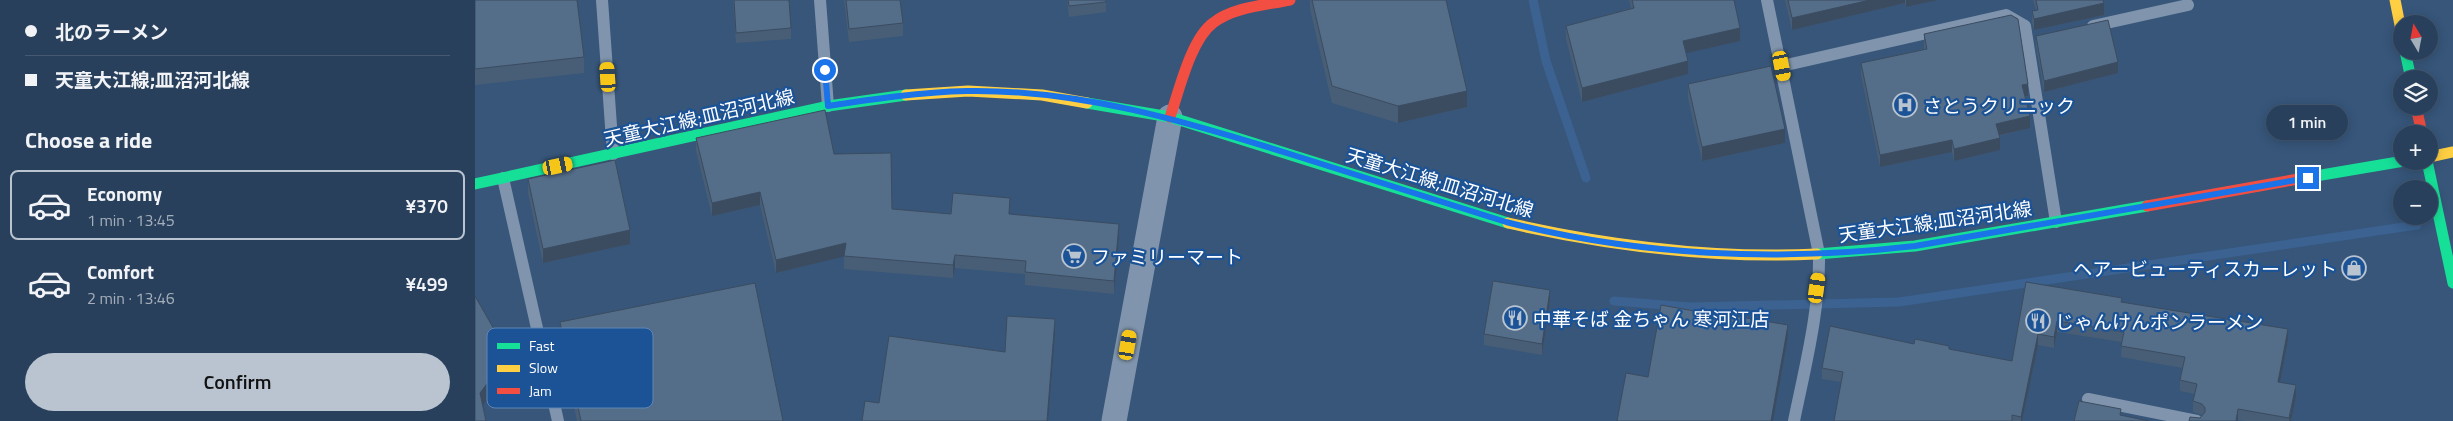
<!DOCTYPE html>
<meta charset="utf-8">
<style>
:root{--surface:#29405c;--page:#314762;--text:#f1f3f6;--muted:#a5afbb;--line:#455972;--accent:#b9c4d0}
body{margin:0;font-family:"Titillium Web","Noto Sans JP",sans-serif;background:var(--page);color:var(--text);height:100vh;display:flex;flex-direction:column;font-size:19px;white-space:nowrap}
*{box-sizing:border-box;margin:0}
p{font-size:16px;color:var(--muted)}
.icon{flex:none;width:28px;height:28px;fill:none;stroke:currentColor;stroke-width:2;stroke-linecap:round;stroke-linejoin:round}
.map{position:relative;flex:1;overflow:hidden}
.side{display:flex;flex-direction:column;background:var(--surface);width:475px}
.side>*{flex:none}
.hud{display:grid;align-content:center;height:110px;padding:0 25px;background:var(--surface)}
.needle{width:32px;rotate:350deg}
.fabs{position:absolute;left:1918px;top:15px;display:grid;gap:10px}
.fabs a{display:grid;place-items:center;width:45px;height:45px;border-radius:50%;background:var(--surface);box-shadow:0 2px 12px #0003,0 0 0 1px var(--line);font-size:25px}
.end{position:absolute;width:22px;height:22px;margin:-11px;border:6px solid #1a73e8;background:#fff;box-shadow:0 0 0 2px #fff}
.from{border-radius:50%}
.bubble{position:absolute;height:35px;border-radius:18px;background:var(--surface);box-shadow:0 2px 12px #0003,0 0 0 1px var(--line);font-size:16px;font-weight:600;line-height:35px;text-align:center}
.car{position:absolute;width:15px;height:30px;margin:-15px -8px;border-radius:6px;box-shadow:0 0 4px 1px #0007;background:linear-gradient(#f5c518 24%,#345 0 40%,#f5c518 0 76%,#345 0 86%,#f5c518 0)}
.hud b{display:flex;align-items:center;gap:18px;height:48px;font-size:19px}
.hud b+b{border-top:1px solid var(--line)}
.hud i{width:12px;height:12px;background:var(--text)}
ul{padding:0;list-style:none}
li{display:flex;align-items:center;gap:15px;height:70px;margin:0 10px 8px;padding:0 15px;border:2px solid transparent;border-radius:8px}
li div{flex:1}
li b{display:block;font-size:19px}
li em{font-style:normal;font-weight:600}
li.active{border-color:var(--accent)}
li>.icon{width:45px;height:45px;stroke-width:1.5}
h2{padding:0 25px;font-size:22px;line-height:60px}
.button{display:flex;gap:10px;margin-top:auto;padding:10px 25px}
.button a{flex:1;height:58px;border-radius:30px;background:var(--accent);color:#111;font-size:20px;font-weight:600;line-height:58px;text-align:center}
main{display:flex;flex:1;min-height:0}
.map>svg:first-child{display:block}
.lines{fill:none;stroke-linecap:round;stroke-linejoin:round}
.stream{stroke:#3b6291;stroke-width:9}
.lane{stroke:#8095ad;stroke-width:12}
.street{stroke:#8095ad;stroke-width:25}
.fast{stroke:#16e098;stroke-width:11}
.slow{stroke:#ffcf43;stroke-width:11}
.jam{stroke:#f24e42;stroke-width:11}
.wall{fill:#485e76}
.shaded-wall{fill:#3b4c60}
.building{fill:#546d89;stroke:#3b4c60}
.route{stroke:#1a73e8;stroke-width:6}
.labels{text-anchor:middle;dominant-baseline:central;stroke-width:4.5;stroke-linejoin:round;paint-order:stroke}
.poi-label{font-size:19px;fill:#fff;stroke:#1b5396;text-anchor:start}
.street-label{font-size:19px;fill:#fff;stroke:#1b5396}
.key{fill:#1b5396;stroke:#5f87b6;stroke-width:1}
.key-label{font-size:14px;fill:#fff}
</style>
<main>
<section class="side">
<div class="hud">
<b><i class="from"></i>北のラーメン</b>
<b><i></i>天童大江線;皿沼河北線</b>
</div>
<h2>Choose a ride</h2>
<ul>
<li class="active"><svg class="icon" aria-label="car" viewBox="0 0 24 24"><path d="M5 17H2v-5l4-1 3-4h7l3 4 3 1v5h-3M9 17h6M6 11h13"/><circle cx="7" cy="17" r="2"/><circle cx="17" cy="17" r="2"/></svg><div><b>Economy</b><p>1 min · 13:45</p></div><em>¥370</em></li>
<li><svg class="icon" aria-label="car" viewBox="0 0 24 24"><path d="M5 17H2v-5l4-1 3-4h7l3 4 3 1v5h-3M9 17h6M6 11h13"/><circle cx="7" cy="17" r="2"/><circle cx="17" cy="17" r="2"/></svg><div><b>Comfort</b><p>2 min · 13:46</p></div><em>¥499</em></li>
</ul>
<div class="button"><a>Confirm</a></div>
</section>
<div class="map">
<svg width="1978" height="421" viewBox="0 0 1978 421">
<rect width="100%" height="100%" fill="#37567a"/>
<g class="lines">
<!-- stream -->
<g class="stream">
<polyline points="1058,0 1071,61 1111,178"/>
<polyline points="1139,301 1215,307 1424,302 1942,225"/>
</g>
<!-- lane -->
<g class="lane">
<polyline points="127,0 138,154"/>
<polyline points="345,0 353,106"/>
<path d="M 1292,0 L 1344,254 C 1345,310 1330,367 1319,421"/>
<polyline points="1618,26 1713,5"/>
<polyline points="1307,66 1531,15 1550,26 1581,222"/>
<polyline points="28,178 83,421"/>
<polyline points="1613,399 1722,421"/>
</g>
<!-- street -->
<polyline class="street" points="639,421 695,117"/>
<!-- fast -->
<g class="fast">
<polyline points="1930,51 1936,79"/>
<polyline points="612,103 695,117 1033,223"/>
<polyline points="1952,161 1978,283"/>
<polyline points="1823,179 1929,161"/>
<polyline points="0,184 353,106 431,95"/>
<polyline points="1342,254 1440,246 1672,206"/>
</g>
<!-- slow -->
<g class="slow">
<polyline points="1920,0 1926,30"/>
<polyline points="431,95 493,91 567,95 612,103"/>
<polyline points="1954,157 1978,152"/>
<path d="M 1033,223 C 1135,246 1238,259 1342,254"/>
</g>
<!-- jam -->
<g class="jam">
<polyline points="1941,106 1947,134"/>
<path d="M 695,117 C 704,91 716,39 738,23 C 758,7 791,5 815,0"/>
<polyline points="1672,206 1823,179"/>
</g>
</g>
<!-- wall -->
<g class="wall">
<polygon points="0,0 109,57 109,73 0,85"/>
<polygon points="258,0 314,0 316,28 316,39 261,43"/>
<polygon points="369,0 425,0 428,23 428,36 374,42"/>
<polygon points="592,0 631,0 631,12 594,17"/>
<polygon points="835,0 971,0 992,107 923,123 857,103 835,9"/>
<polygon points="1154,0 1259,0 1265,41 1211,53 1213,74 1107,102 1091,39 1091,26 1156,8"/>
<polygon points="1310,0 1463,0 1431,7 1430,3 1317,30"/>
<polygon points="1558,0 1628,0 1629,15 1559,30 1557,23 1557,11 1561,10"/>
<polygon points="1449,34 1553,96 1550,97 1555,128 1524,136 1525,150 1479,161 1477,152 1405,167 1386,75 1386,63 1449,49"/>
<polygon points="1561,36 1643,73 1569,92 1561,46"/>
<polygon points="1213,84 1310,143 1227,161 1213,98"/>
<polygon points="221,138 359,154 417,209 476,214 535,214 644,237 639,294 550,285 550,274 480,268 478,278 369,269 369,256 301,273 285,205 237,216 221,151"/>
<polygon points="53,179 155,244 68,263 53,193"/>
<polygon points="1551,282 1647,302 1813,340 1805,382 1821,396 1816,421 1771,421 1763,420 1763,421 1714,421 1725,418 1727,415 1718,412 1718,401 1720,394 1705,391 1705,380 1707,368 1646,357 1647,342 1582,332 1579,348 1563,345 1547,421 1359,421 1366,382 1347,379 1347,368 1439,344 1474,349 1537,361"/>
<polygon points="1075,301 1067,355 1009,345 1009,334"/>
<polygon points="85,322 308,421 102,421 85,338"/>
</g>
<!-- shaded-wall -->
<g class="shaded-wall">
<polygon points="1395,0 1430,0 1430,3 1317,30 1317,18"/>
<polygon points="1431,0 1463,0 1431,7"/>
<polygon points="1629,3 1629,15 1559,30 1559,19"/>
<polygon points="1265,28 1265,41 1208,54 1208,41"/>
<polygon points="1213,61 1213,74 1107,102 1107,88"/>
<polygon points="1643,62 1643,73 1569,92 1569,81"/>
<polygon points="1553,84 1553,96 1547,97 1547,85"/>
<polygon points="992,91 992,107 923,123 923,106"/>
<polygon points="1555,116 1555,128 1521,136 1521,124"/>
<polygon points="1310,129 1310,143 1227,161 1227,147"/>
<polygon points="1525,138 1525,150 1479,161 1479,149"/>
<polygon points="1477,140 1477,152 1405,167 1405,155"/>
<polygon points="285,192 285,205 237,216 237,203"/>
<polygon points="644,224 644,237 639,294 639,281"/>
<polygon points="155,230 155,244 68,263 68,249"/>
<polygon points="371,243 371,256 301,273 301,260"/>
<polygon points="480,255 480,268 478,278 478,265"/>
<polygon points="1075,290 1075,301 1067,355 1067,344"/>
<polygon points="580,319 580,333 573,421 572,421"/>
<polygon points="1582,321 1582,332 1579,348 1579,337"/>
<polygon points="1313,325 1313,336 1298,421 1296,421"/>
<polygon points="1813,329 1813,340 1803,393 1803,382"/>
<polygon points="1563,334 1563,345 1547,421 1546,421 1546,417"/>
<polygon points="21,363 21,379 14,397 5,409 5,393"/>
<polygon points="1821,385 1821,396 1816,421 1814,421"/>
<polygon points="1763,409 1763,421 1761,421"/>
</g>
<!-- building -->
<g class="building">
<polygon points="0,0 102,0 109,57 0,69"/>
<polygon points="259,0 314,0 316,28 261,33"/>
<polygon points="371,0 425,0 428,23 374,29"/>
<polygon points="593,0 631,0 631,2 594,6"/>
<polygon points="837,0 971,0 992,91 923,106 857,86"/>
<polygon points="1157,0 1259,0 1265,28 1208,41 1213,61 1107,88 1091,26 1159,8"/>
<polygon points="1313,0 1395,0 1317,18"/>
<polygon points="1561,0 1628,0 1629,3 1559,19 1557,11 1563,10"/>
<polygon points="1536,15 1543,19 1553,84 1547,85 1555,116 1521,124 1525,138 1479,149 1477,140 1405,155 1386,63 1452,49 1449,34"/>
<polygon points="1633,20 1643,62 1569,81 1561,36"/>
<polygon points="1296,66 1310,129 1227,147 1213,84"/>
<polygon points="350,110 359,154 416,153 417,209 476,214 478,193 535,198 534,214 644,224 639,281 550,272 551,261 480,255 478,265 369,256 371,243 301,260 285,192 237,203 221,138"/>
<polygon points="140,160 155,230 68,249 53,179"/>
<polygon points="1018,281 1075,290 1067,344 1009,334"/>
<polygon points="1551,282 1647,298 1646,302 1813,329 1803,382 1821,385 1814,418 1763,409 1761,421 1714,421 1715,417 1725,418 1730,412 1730,408 1727,404 1718,401 1722,384 1705,380 1710,357 1646,346 1649,332 1582,321 1579,337 1563,334 1546,417 1537,415 1537,421 1359,421 1368,372 1347,368 1355,326 1439,344 1440,339 1474,346 1474,349 1537,361"/>
<polygon points="280,283 308,421 106,421 85,322"/>
<polygon points="0,296 20,331 21,363 14,381 5,393 11,421 0,421"/>
<polygon points="1186,305 1253,317 1254,315 1313,325 1296,421 1142,421 1151,373 1173,377"/>
<polygon points="532,316 580,319 572,421 387,421 390,401 404,403 414,336 530,352"/>
<polygon points="1604,401 1646,409 1645,415 1674,421 1599,421"/>
</g>
<g class="lines">
<!-- route -->
<path class="route" d="M 350,70 L 353,106 C 399,99 445,92 492,91 C 604,89 713,122 818,155 C 889,177 960,200 1031,222 C 1163,256 1304,262 1440,246 L 1833,178"/>
</g>
<!-- icons -->
<defs>
<g id="hospital-ring" transform="scale(1.25)"><circle r="9.5" fill="#1b5396" stroke="#b9c4d0" stroke-width="1.5"/><path d="M-5-5h3v3.5h4V-5h3V5h-3V1.5h-4V5h-3Z" fill="#b9c4d0"/></g>
<g id="supermarket-ring" transform="scale(1.25)"><circle r="9.5" fill="#1b5396" stroke="#b9c4d0" stroke-width="1.5"/><path d="M-6-5.5h2.5l.6 2H6L4.5 2H-2.5L-4.4-4H-6ZM-1.5 3.2a1.3 1.3 0 1 0 .1 0ZM3 3.2a1.3 1.3 0 1 0 .1 0Z" fill="#b9c4d0"/></g>
<g id="shop-ring" transform="scale(1.25)"><circle r="9.5" fill="#1b5396" stroke="#b9c4d0" stroke-width="1.5"/><path d="M-5-2.5h2.3a2.7 3.5 0 0 1 5.4 0H5L5.5 6h-11ZM-1.5-2.5h3a1.5 2.3 0 0 0-3 0Z" fill="#b9c4d0"/></g>
<g id="restaurant-ring" transform="scale(1.25)"><circle r="9.5" fill="#1b5396" stroke="#b9c4d0" stroke-width="1.5"/><path d="M-5-6h1v4h1v-4h1v4h1v-4h1v5L-1.5 .5V6h-2V.5L-5-1ZM5-6V6H3V1.5H1.5Q1.5-4 5-6Z" fill="#b9c4d0"/></g>
</defs>
<g fill-rule="evenodd">
<use href="#hospital-ring" x="1430" y="105"/>
<use href="#supermarket-ring" x="599" y="256"/>
<use href="#shop-ring" x="1879" y="268"/>
<use href="#restaurant-ring" x="1040" y="318"/>
<use href="#restaurant-ring" x="1563" y="321"/>
</g>
<g class="labels">
<!-- poi labels -->
<g class="poi-label">
<text x="1448" y="105">さとうクリニック</text>
<text x="616" y="256">ファミリーマート</text>
<text x="1862" y="268" text-anchor="end">ヘアービューティスカーレット</text>
<text x="1058" y="318">中華そば 金ちゃん 寒河江店</text>
<text x="1580" y="321">じゃんけんポンラーメン</text>
</g>
<!-- street labels -->
<g class="street-label">
<text transform="translate(224 117) rotate(-13)">天童大江線;皿沼河北線</text>
<text transform="translate(965 182) rotate(17)">天童大江線;皿沼河北線</text>
<text transform="translate(1460 221) rotate(-8)">天童大江線;皿沼河北線</text>
</g>
</g>
<!-- legend -->
<rect x="12" y="328" width="166" height="80" rx="8" class="key"/>
<rect x="22" y="343" width="23" height="6" fill="#16e098"/>
<rect x="22" y="365" width="23" height="7" fill="#ffcf43"/>
<rect x="22" y="388" width="23" height="6" fill="#f24e42"/>
<g class="key-label">
<text x="54" y="351">Fast</text>
<text x="54" y="373">Slow</text>
<text x="54" y="396">Jam</text>
</g>
</svg>
<div class="fabs">
<a><svg class="needle" viewBox="-14 -14 28 28"><path d="M0-13l5 13h-10z" fill="#e53935"/><path d="M0 13l5-13h-10z" fill="#a5afbb"/></svg></a>
<a><svg class="icon" aria-label="layers" viewBox="0 0 24 24"><path d="M12 4l9 5-9 5-9-5zM3 14l9 5 9-5"/></svg></a>
<a>+</a>
<a>−</a>
</div>
<i class="end from" style="left:350px;top:70px"></i>
<i class="end" style="left:1833px;top:178px"></i>
<div class="bubble" style="left:1791px;top:105px;width:82px">1 min</div>
<i class="car" style="left:1307px;top:66px;rotate:169deg"></i>
<i class="car" style="left:133px;top:77px;rotate:356deg"></i>
<i class="car" style="left:83px;top:166px;rotate:78deg"></i>
<i class="car" style="left:1342px;top:288px;rotate:8deg"></i>
<i class="car" style="left:653px;top:345px;rotate:10deg"></i>
</div>
</main>
